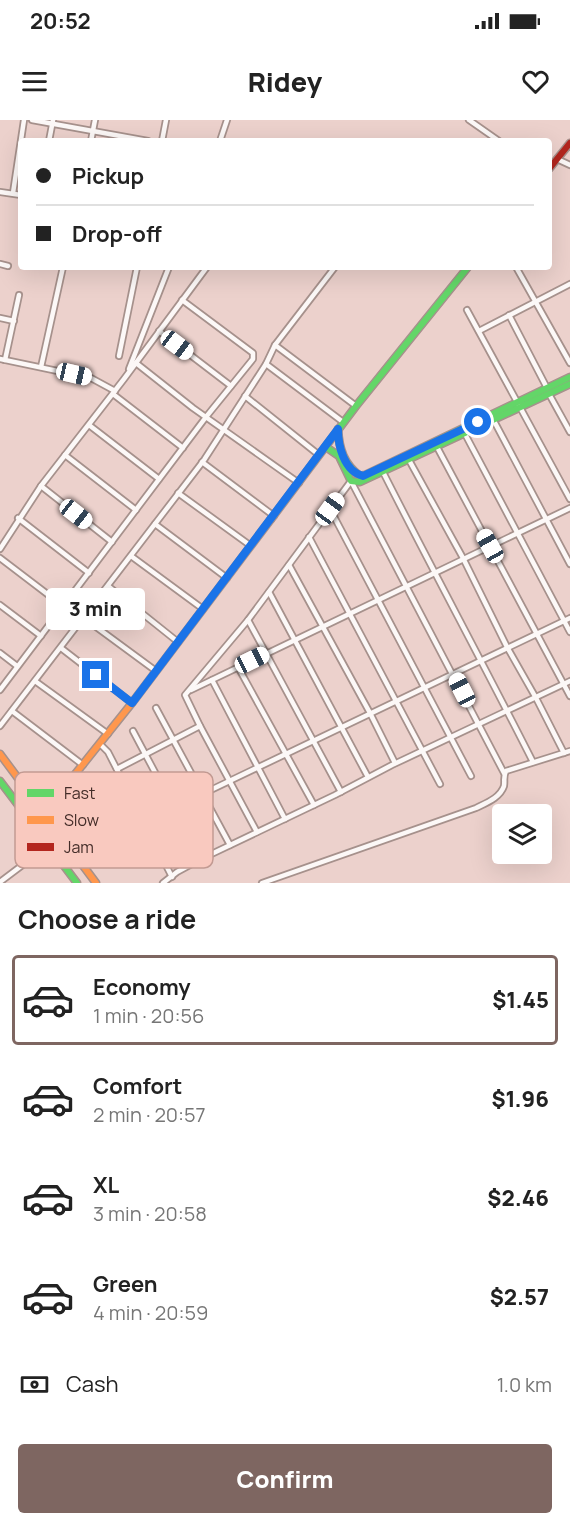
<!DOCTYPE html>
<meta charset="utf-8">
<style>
:root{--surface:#fff;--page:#f2f2f2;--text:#222;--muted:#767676;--line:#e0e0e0;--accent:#7e6661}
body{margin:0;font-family:Manrope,sans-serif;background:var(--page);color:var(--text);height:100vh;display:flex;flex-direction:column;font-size:22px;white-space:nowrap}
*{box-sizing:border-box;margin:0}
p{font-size:20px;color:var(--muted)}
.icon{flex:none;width:33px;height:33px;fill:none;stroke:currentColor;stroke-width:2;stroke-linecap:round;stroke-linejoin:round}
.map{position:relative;height:763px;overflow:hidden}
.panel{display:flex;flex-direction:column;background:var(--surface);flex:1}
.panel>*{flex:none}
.guide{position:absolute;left:18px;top:18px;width:534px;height:132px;border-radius:6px;box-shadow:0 6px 24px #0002;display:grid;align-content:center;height:132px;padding:0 18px;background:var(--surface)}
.controls{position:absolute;left:492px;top:684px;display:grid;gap:12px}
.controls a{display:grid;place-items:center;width:60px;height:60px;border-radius:6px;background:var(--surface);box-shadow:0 6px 24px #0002;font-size:30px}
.end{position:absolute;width:27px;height:27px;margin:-14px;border:8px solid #1a73e8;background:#fff;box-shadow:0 0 0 3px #fff}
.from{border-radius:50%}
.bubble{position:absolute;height:42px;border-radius:6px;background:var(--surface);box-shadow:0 6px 24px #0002;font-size:20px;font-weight:800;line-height:42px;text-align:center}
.car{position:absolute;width:18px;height:36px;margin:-18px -9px;border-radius:8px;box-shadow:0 0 4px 2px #0007;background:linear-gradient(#fff 24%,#345 0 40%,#fff 0 76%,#345 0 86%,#fff 0)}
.guide b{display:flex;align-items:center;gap:21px;height:57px;font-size:22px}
.guide b+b{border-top:2px solid var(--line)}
.guide i{width:15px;height:15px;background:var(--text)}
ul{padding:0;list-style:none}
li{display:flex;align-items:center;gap:18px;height:90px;margin:0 12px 9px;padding:0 6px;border:3px solid transparent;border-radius:6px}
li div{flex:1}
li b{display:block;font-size:22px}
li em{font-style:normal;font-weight:800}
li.active{border-color:var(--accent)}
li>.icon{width:54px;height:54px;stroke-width:1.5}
h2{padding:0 18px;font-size:27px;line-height:72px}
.pay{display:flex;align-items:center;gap:15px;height:66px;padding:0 18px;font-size:22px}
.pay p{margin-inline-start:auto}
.primary-button{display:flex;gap:12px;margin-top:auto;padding:12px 18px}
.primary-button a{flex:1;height:69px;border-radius:6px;background:var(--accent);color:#fff;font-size:24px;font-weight:800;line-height:69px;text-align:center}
.status{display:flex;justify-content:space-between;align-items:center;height:42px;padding:0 30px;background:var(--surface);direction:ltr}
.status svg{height:16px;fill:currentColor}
header{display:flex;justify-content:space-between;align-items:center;height:78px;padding:0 18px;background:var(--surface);font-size:27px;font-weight:800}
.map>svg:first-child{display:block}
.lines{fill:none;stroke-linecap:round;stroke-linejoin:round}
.street-casing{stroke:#a6918c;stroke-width:8}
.fast-casing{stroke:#a6918c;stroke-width:9}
.slow-casing{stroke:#a6918c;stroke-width:9}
.jam-casing{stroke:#a6918c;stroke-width:9}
.street{stroke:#fcf8f7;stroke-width:4.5}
.fast{stroke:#63d668;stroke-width:6}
.slow{stroke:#ff974d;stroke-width:6}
.jam{stroke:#b3261e;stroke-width:6}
.route{stroke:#1a73e8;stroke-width:8}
.key{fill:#f9c9bf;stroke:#c29a92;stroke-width:1.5}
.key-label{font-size:16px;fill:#432c28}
</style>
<div class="status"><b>20:52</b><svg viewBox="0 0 49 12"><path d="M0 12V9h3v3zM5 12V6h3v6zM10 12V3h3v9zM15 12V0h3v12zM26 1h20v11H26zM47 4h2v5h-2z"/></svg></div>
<header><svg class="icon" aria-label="menu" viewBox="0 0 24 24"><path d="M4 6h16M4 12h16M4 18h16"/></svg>Ridey<svg class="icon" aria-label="heart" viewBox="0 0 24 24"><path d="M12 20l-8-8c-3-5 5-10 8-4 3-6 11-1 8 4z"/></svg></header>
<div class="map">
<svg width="570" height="763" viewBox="0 0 570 763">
<rect width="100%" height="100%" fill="#ecd1cc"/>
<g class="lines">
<!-- street casing -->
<g class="street-casing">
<g id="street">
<polyline points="32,0 148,21"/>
<polyline points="469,0 499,21"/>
<polyline points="49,21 53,0"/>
<polyline points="91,21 95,0"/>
<polyline points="162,21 166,0"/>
<polyline points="220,21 227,0"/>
<polyline points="557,39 570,45"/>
<polyline points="0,72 21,75"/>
<polyline points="13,73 24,0"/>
<polyline points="0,144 8,146"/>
<polyline points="516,147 570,243"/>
<polyline points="467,190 570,379"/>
<polyline points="509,195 547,268"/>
<polyline points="0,198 14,201"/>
<polyline points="159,211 231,266"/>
<polyline points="479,211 570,164"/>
<polyline points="275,225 356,286"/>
<polyline points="119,236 137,147"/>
<polyline points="0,239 91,258 115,271"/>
<polyline points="5,240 19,175"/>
<polyline points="136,243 193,288 299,363"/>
<polyline points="266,244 343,302"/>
<polyline points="41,247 63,147"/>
<polyline points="129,249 169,147"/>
<polyline points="113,274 183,328"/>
<polyline points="549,274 570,312"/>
<polyline points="245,276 319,335"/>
<polyline points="494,301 570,444"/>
<polyline points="89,305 159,359"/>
<polyline points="465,314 570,512"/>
<polyline points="437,327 570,576"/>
<polyline points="65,335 136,390"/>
<polyline points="409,340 463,438 507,527 536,578 564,633"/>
<polyline points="202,342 274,396"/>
<path d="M 383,352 C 432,449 484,545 533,642"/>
<polyline points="41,366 112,422"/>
<polyline points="178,373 251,426"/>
<polyline points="330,389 471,656"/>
<polyline points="18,398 89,453"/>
<polyline points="155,404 227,458"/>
<polyline points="309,417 440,664"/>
<polyline points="0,429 41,366 124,259 207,147"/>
<polyline points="131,436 203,489"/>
<polyline points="0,438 63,486"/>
<polyline points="289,445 370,593 395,643"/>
<polyline points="108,466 178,522"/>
<polyline points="269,472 368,657"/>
<polyline points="0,485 41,516"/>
<polyline points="84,498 156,551"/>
<polyline points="248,500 341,672"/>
<polyline points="61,528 132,583"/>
<polyline points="0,533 17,546"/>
<polyline points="238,547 314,685"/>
<polyline points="212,560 285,699"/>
<polyline points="35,561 108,614"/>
<polyline points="0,570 206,297 253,239 253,233 182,180"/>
<polyline points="191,570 570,388"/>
<polyline points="156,588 230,725"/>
<polyline points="12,591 83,645"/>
<polyline points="0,606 204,340 266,244 275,225 335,147"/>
<polyline points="133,611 201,739"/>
<polyline points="100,624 108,632 172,757"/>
<polyline points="117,649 200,606"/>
<polyline points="257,712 200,606 185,575 248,500 351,361 504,653"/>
<polyline points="75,735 570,498"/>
<polyline points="0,762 49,725"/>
<polyline points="163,763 177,752 201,739 335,675 392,645 570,561"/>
<path d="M 262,763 L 476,688 C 486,683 500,678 504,666 C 505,660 503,657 506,651 L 570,631"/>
</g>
</g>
<!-- fast casing -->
<g class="fast-casing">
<g id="fast">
<path d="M 338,309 C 339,329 344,344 360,356 L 365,355 L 570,257"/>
<polyline points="326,327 339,336 351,361 360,362 570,264"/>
<polyline points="271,399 356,286 468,147"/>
<polyline points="0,661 77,763"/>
</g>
</g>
<!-- slow casing -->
<g class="slow-casing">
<g id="slow">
<polyline points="0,634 96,763"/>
<polyline points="44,693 132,583 271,399"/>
</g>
</g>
<!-- jam casing -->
<g class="jam-casing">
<polyline id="jam" points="549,49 570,23"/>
</g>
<!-- street -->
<use href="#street" class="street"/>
<!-- fast -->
<use href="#fast" class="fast"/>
<!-- slow -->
<use href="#slow" class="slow"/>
<!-- jam -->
<use href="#jam" class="jam"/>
</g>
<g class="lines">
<!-- route -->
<path class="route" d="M 96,555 L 132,583 L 338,309 C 338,326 344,351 363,356 L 478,302"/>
</g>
<!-- legend -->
<rect x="15" y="652" width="198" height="96" rx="9" class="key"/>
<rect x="27" y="669" width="27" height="8" fill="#63d668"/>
<rect x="27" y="696" width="27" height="8" fill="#ff974d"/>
<rect x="27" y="723" width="27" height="8" fill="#b3261e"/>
<g class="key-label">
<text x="64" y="679">Fast</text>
<text x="64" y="706">Slow</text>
<text x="64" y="733">Jam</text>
</g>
</svg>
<div class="controls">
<a><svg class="icon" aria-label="layers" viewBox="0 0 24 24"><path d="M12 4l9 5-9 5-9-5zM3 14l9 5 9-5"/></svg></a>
</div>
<i class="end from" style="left:478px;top:302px"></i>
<i class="end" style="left:96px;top:555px"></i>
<div class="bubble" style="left:46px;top:468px;width:99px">3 min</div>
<i class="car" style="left:177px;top:225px;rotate:127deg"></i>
<i class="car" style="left:74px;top:254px;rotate:103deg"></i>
<i class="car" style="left:330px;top:389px;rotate:36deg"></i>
<i class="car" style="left:76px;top:394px;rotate:128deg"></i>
<i class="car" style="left:490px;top:426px;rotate:331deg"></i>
<i class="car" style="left:252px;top:540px;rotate:64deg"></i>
<i class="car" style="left:462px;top:570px;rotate:333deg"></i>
<div class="guide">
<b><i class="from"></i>Pickup</b>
<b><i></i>Drop-off</b>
</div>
</div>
<section class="panel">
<h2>Choose a ride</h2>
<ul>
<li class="active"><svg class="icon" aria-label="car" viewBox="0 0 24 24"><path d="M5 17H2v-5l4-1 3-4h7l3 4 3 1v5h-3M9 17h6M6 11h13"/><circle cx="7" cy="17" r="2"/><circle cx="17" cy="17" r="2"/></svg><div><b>Economy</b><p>1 min · 20:56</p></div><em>$1.45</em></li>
<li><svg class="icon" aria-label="car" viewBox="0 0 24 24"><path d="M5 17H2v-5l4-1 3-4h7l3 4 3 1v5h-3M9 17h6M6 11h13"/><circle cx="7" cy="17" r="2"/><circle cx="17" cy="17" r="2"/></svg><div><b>Comfort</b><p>2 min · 20:57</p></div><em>$1.96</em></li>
<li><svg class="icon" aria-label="car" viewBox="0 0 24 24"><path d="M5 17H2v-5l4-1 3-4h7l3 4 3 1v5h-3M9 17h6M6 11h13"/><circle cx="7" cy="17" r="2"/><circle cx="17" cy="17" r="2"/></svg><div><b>XL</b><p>3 min · 20:58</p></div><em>$2.46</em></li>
<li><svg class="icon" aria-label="car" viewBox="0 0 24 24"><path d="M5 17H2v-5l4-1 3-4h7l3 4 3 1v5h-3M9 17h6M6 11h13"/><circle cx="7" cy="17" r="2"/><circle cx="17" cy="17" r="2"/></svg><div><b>Green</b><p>4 min · 20:59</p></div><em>$2.57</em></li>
</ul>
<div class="pay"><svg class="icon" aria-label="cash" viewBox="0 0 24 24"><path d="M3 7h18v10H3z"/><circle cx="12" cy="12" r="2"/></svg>Cash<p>1.0 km</p></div>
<div class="primary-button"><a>Confirm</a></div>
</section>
